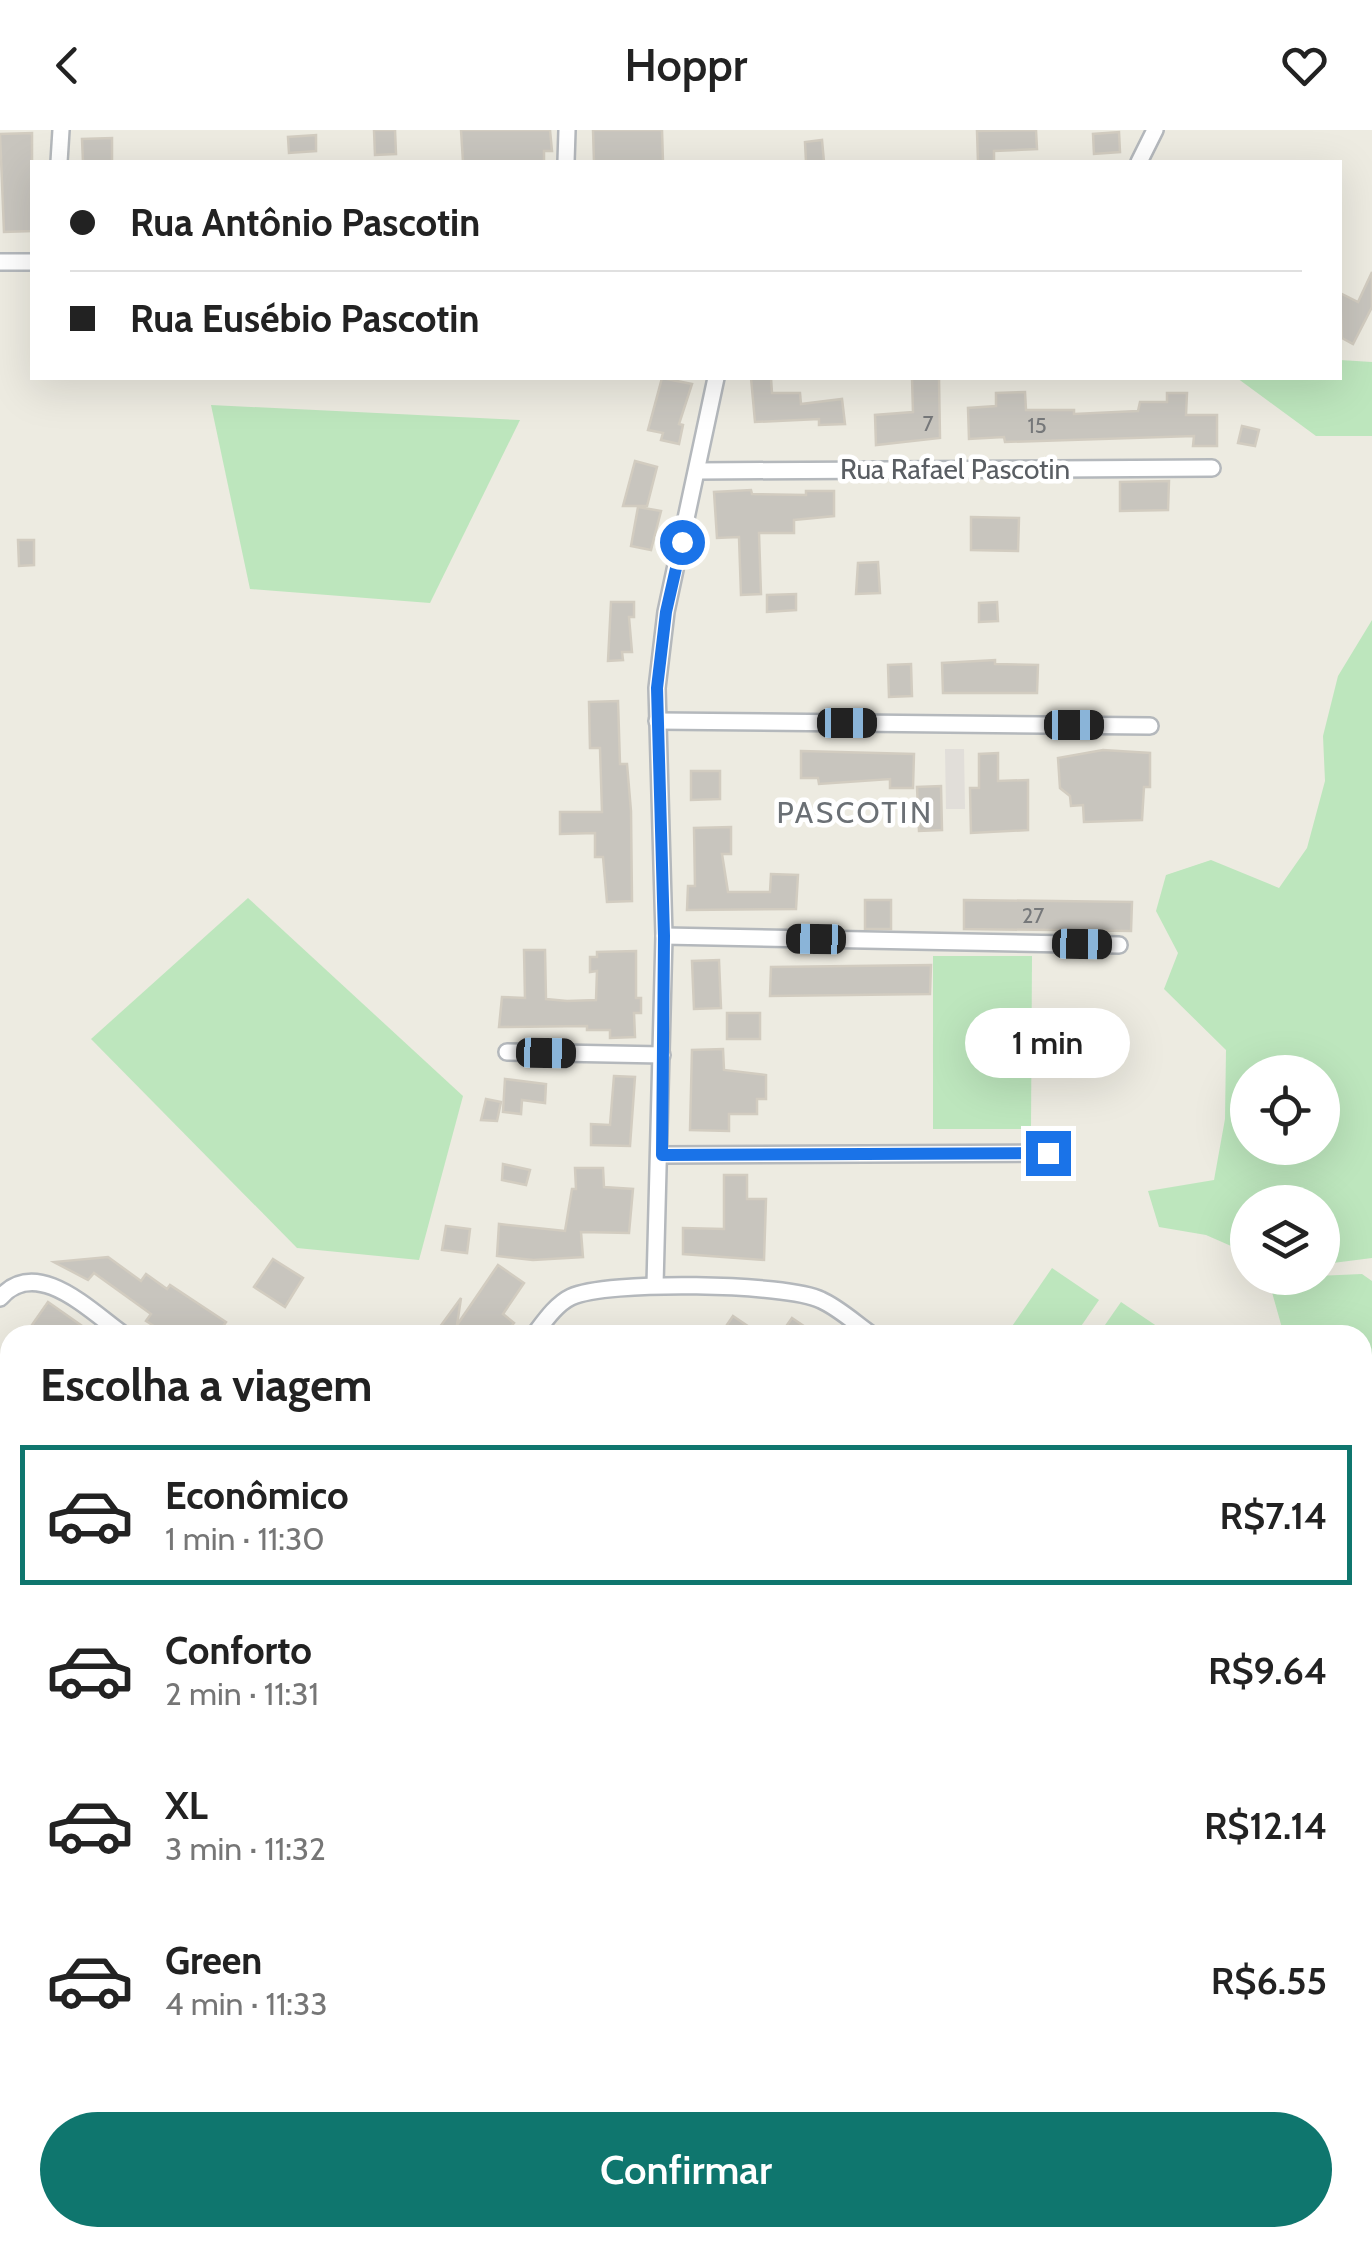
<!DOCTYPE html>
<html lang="pt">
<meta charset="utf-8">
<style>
:root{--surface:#fff;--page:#f6f6f6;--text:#222;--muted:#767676;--line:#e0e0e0;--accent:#0f766e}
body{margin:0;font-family:Cabin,sans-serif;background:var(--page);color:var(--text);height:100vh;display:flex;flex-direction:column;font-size:38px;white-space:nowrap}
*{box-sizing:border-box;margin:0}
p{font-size:32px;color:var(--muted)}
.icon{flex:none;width:55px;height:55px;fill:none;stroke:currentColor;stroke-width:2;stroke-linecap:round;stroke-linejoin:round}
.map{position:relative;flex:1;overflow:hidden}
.sheet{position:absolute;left:0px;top:1195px;width:1372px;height:922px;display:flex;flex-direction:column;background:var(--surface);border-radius:30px 30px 0 0;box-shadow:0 10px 40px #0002}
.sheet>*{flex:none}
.hud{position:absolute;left:30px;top:30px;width:1312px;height:220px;border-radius:0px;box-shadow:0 10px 40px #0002;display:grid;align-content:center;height:220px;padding:0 40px;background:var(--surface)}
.fabs{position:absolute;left:1230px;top:925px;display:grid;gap:20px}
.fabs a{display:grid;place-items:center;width:110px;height:110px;border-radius:50%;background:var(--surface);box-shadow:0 10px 40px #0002;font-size:50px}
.end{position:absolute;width:45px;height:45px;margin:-22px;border:12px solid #1a73e8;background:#fff;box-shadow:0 0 0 5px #fff}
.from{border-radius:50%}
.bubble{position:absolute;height:70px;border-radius:35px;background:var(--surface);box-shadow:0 10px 40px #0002;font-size:32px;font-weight:600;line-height:70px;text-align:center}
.car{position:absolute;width:30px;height:60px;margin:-30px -15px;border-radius:12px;box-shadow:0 0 8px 2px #0007;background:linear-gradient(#222 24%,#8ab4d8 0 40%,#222 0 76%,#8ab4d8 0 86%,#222 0)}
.hud b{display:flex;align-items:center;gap:35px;height:95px;font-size:38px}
.hud b+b{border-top:2px solid var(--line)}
.hud i{width:25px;height:25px;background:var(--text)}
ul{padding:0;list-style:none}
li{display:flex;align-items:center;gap:30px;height:140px;margin:0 20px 15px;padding:0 20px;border:5px solid transparent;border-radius:0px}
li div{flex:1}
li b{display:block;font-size:38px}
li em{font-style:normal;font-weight:600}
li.active{border-color:var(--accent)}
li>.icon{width:90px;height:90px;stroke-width:1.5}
h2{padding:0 40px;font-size:45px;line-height:120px}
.primary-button{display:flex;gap:20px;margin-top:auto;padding:20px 40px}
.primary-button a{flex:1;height:115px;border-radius:60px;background:var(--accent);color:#fff;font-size:40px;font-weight:600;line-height:115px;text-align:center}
header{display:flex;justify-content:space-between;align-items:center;height:130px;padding:0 40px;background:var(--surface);font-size:45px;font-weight:600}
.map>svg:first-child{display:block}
.industrial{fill:#e1ded9}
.green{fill:#bde6bd;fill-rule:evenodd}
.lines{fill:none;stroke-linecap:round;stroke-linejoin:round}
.stream{stroke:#a0d5ff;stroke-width:6}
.building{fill:#c8c5be;stroke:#d2ccc0;stroke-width:2.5}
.street-casing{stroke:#b4b8bc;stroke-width:20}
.street{stroke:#fff;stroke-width:15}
.route{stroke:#1a73e8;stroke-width:12}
.labels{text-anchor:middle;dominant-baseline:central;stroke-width:9;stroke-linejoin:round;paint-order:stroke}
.number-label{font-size:22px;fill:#76787a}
.street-label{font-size:28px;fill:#5a5e63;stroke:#fff}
.neighbourhood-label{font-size:30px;letter-spacing:2.5px;fill:#6b7075;stroke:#fff}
</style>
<header><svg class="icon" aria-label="back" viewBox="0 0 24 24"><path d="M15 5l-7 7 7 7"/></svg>Hoppr<svg class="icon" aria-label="heart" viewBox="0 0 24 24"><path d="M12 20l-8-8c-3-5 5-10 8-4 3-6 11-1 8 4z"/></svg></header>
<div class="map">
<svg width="1372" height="2117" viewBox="0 0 1372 2117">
<rect width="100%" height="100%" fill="#edebe1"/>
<!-- industrial -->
<polygon class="industrial" points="945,619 964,619 965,679 946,679"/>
<!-- green -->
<g class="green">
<polygon points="1340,230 1372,232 1372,306 1316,306 1237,248 1340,248"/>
<polygon points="211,275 520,290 430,473 250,459"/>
<path d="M 1372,490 L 1372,1128 L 1325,1134 L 1322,1072 L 1248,1072 L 1247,1123 L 1206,1105 L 1159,1097 L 1148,1061 L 1214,1050 L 1225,989 L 1226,920 L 1164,859 L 1178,823 L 1156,781 L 1166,745 L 1211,730 L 1279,758 L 1307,718 L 1325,651 L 1323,606 L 1338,546 ZM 1248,942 L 1322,942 L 1322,1018 L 1248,1018 Z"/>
<polygon points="248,768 463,966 419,1130 297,1118 91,909"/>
<polygon points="933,826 1032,826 1031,999 933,999"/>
<polygon points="1052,1138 1099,1170 1075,1205 1006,1205"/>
<polygon points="1362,1144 1372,1151 1372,1511 1365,1513 1362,1205 1284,1205 1268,1148"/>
<polygon points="1121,1172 1170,1205 1098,1205"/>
<polygon points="164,2108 271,2108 365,2117 158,2117"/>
</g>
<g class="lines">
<!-- stream -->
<g class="stream">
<polyline points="1362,2098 1372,2098"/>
<polyline points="1262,2117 1290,2108"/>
</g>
</g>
<!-- building -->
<g class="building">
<polygon points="374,0 395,0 396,24 375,25"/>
<polygon points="461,0 550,0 552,21 544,21 544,32 463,32"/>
<polygon points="593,0 662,0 663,32 594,32"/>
<polygon points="1036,0 1037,19 994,21 994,32 978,32 977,1"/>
<polygon points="1119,2 1120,22 1094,24 1093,4"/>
<polygon points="32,3 32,101 4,102 0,4"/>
<polygon points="316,5 316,21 289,23 288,7"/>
<polygon points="112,8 112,32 83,32 82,9"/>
<polygon points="822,10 824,32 806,32 805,12"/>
<polygon points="1372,142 1372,177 1353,214 1342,208 1340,163 1358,172"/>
<polygon points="662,248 692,254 679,294 683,295 679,314 661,310 663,303 648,300"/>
<polygon points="751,248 771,248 772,263 800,263 801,274 842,269 845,294 819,295 819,289 755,292"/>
<polygon points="912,248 939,248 940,308 876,315 875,285 913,282"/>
<polygon points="1025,262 1026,280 1074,280 1074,284 1138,281 1140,272 1167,272 1167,263 1187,263 1186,285 1217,285 1217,316 1193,316 1194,306 1005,312 1004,307 969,309 968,278 996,276 996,263"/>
<polygon points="1242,296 1259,300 1255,316 1238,313"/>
<polygon points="635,331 657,337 647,376 623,376"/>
<polygon points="1169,351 1168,380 1120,381 1120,352"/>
<polygon points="751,360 752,364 806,365 806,361 834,361 834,386 794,390 794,403 759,403 761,464 741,465 739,407 717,408 714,362"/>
<polygon points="638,377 661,381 651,420 631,416"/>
<polygon points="971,387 1019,388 1018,421 971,420"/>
<polygon points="18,410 34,410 34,435 19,436"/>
<polygon points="878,432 880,463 856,464 858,433"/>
<polygon points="796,464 796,480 767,482 767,465"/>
<polygon points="611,472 634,472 634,487 629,487 632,522 622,522 623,530 608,531"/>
<polygon points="997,472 998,491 979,492 979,473"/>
<polygon points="995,530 995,534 1038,535 1037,563 943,563 942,533"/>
<polygon points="911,534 912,566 889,567 888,535"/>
<polygon points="618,571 620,634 627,634 631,681 632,771 607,772 603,727 595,727 595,703 560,704 560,682 602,682 600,618 590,618 589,572"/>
<polygon points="1103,620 1150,623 1150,657 1144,657 1142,690 1084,692 1083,675 1071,676 1070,666 1060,658 1058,628"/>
<polygon points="801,621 914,624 913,658 890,658 890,649 819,654 818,648 801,648"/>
<polygon points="998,623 998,651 1028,650 1028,700 971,703 970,658 979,658 979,624"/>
<polygon points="691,641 720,641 720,669 691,670"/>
<polygon points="941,656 942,700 919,701 917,657"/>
<polygon points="731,697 731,724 722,724 728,762 770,762 771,744 798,745 796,779 687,780 688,756 695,756 694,698"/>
<rect x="865" y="770" width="26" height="29"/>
<polygon points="964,770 1132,772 1131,801 964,799"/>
<polygon points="524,820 545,820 546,869 567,871 596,870 597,841 590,842 590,827 597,827 597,822 636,821 636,868 641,868 641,883 634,883 635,907 610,908 610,900 587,900 587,896 499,897 502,867 525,868"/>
<polygon points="719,830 721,878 694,879 692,831"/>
<polygon points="931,835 930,864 770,866 771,837"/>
<rect x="727" y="883" width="33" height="26"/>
<polygon points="1060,907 1068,907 1096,924 1059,929 1052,915"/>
<polygon points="723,919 724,940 766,945 766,969 757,969 757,984 729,984 729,1001 690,1000 692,920"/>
<polygon points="614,946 635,947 630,1016 591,1015 591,994 610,995"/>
<polygon points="505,949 546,954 545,973 522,970 521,984 503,982"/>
<polygon points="486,969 501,972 497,991 481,990"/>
<polygon points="503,1034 530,1040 526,1055 502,1050"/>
<polygon points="575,1038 603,1038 604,1057 633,1059 629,1103 581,1102 583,1127 533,1130 497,1126 499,1094 565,1101 572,1059 576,1059"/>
<polygon points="724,1045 747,1045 747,1069 766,1069 764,1130 683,1124 683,1098 724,1099"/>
<polygon points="446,1096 470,1099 467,1123 442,1120"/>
<polygon points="108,1127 141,1151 146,1144 167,1159 170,1155 226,1192 217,1205 168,1205 146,1191 151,1184 94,1143 88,1150 54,1132"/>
<polygon points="273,1129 303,1148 285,1177 254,1157"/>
<polygon points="498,1135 524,1153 503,1184 514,1193 504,1205 434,1205 461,1168 457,1195"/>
<polygon points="48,1172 95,1205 46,1205 32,1195"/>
<polygon points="733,1186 761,1205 720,1205"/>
<polygon points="792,1188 817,1205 780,1205"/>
</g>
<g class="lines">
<!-- street casing -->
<g class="street-casing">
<g id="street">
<polyline points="59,32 61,0"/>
<polyline points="566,32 567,0"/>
<polyline points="1139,32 1155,0"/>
<polyline points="0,132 32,132"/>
<polyline points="698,341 1212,338"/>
<polyline points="657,591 1150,596"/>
<polyline points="664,806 1119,815"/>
<polyline points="507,922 662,925"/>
<polyline points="662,1025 1048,1023"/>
<polyline points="655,1155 664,806 657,558 666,482 716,248"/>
<path d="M 0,1168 C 37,1125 91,1182 124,1205"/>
<path d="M 534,1205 C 544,1192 556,1174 571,1167 C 606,1150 787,1153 821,1170 C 839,1178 856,1194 872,1205"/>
<polyline points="0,1375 10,1382"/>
<polyline points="1362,1548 1368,1552"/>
<polyline points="991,2108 998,2117"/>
</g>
</g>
<!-- street -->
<use href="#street" class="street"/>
</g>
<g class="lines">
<!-- route -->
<polyline class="route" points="682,412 666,482 657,558 664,806 662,1025 1048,1023"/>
</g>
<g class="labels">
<!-- number labels -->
<g class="number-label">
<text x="928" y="293">7</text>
<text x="1037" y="295">15</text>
<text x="1033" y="785">27</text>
</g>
<!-- street labels -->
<g class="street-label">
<text x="955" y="339">Rua Rafael Pascotin</text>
</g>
<!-- neighbourhood labels -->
<g class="neighbourhood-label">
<text x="855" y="682">PASCOTIN</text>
</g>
</g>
</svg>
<div class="fabs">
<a><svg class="icon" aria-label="locate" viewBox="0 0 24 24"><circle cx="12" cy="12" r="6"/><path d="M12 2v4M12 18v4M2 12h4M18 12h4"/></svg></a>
<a><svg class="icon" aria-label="layers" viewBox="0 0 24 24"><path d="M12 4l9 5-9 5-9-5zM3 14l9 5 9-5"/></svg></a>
</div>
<i class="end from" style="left:682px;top:412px"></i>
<i class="end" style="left:1048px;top:1023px"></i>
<div class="bubble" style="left:965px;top:878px;width:165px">1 min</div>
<i class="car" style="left:847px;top:593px;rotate:90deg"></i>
<i class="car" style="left:1074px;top:595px;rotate:90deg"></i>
<i class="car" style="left:816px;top:809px;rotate:271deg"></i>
<i class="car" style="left:1082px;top:814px;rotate:91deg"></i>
<i class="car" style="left:546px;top:923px;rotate:91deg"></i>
<div class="hud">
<b><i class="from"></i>Rua Antônio Pascotin</b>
<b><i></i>Rua Eusébio Pascotin</b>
</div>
<section class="sheet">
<h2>Escolha a viagem</h2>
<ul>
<li class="active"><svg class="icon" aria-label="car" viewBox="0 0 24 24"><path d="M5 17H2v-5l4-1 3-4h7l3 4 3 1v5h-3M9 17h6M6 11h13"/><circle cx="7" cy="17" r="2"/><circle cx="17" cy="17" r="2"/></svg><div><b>Econômico</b><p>1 min · 11:30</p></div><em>R$7.14</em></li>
<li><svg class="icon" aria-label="car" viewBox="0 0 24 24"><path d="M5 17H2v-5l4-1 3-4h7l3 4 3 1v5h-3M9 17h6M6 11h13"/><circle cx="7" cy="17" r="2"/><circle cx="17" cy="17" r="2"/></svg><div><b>Conforto</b><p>2 min · 11:31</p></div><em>R$9.64</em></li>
<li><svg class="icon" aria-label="car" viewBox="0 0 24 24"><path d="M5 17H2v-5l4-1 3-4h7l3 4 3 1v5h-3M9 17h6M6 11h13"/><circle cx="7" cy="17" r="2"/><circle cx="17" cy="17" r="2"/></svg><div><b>XL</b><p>3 min · 11:32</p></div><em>R$12.14</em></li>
<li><svg class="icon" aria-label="car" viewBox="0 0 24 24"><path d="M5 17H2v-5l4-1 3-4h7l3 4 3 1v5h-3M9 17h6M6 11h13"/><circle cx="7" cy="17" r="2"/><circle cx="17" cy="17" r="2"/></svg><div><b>Green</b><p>4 min · 11:33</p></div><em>R$6.55</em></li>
</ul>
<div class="primary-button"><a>Confirmar</a></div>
</section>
</div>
